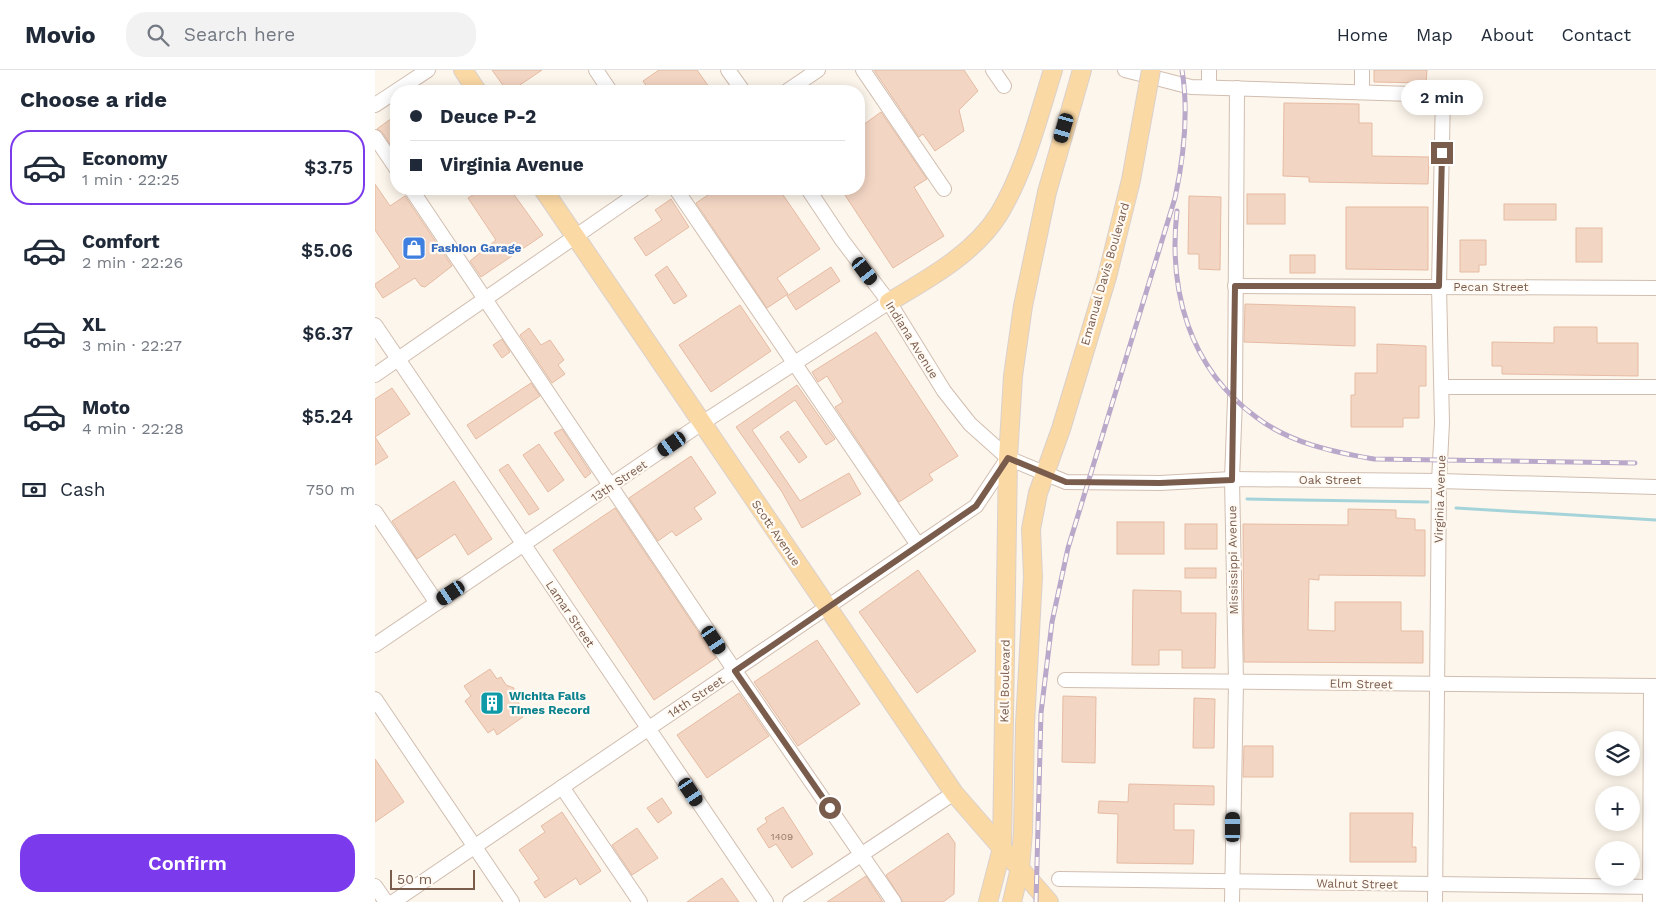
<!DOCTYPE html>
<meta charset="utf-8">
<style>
:root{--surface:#fff;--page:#f2f2f3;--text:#1f2937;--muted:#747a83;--line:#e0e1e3;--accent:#7c3aed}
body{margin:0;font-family:"Work Sans",sans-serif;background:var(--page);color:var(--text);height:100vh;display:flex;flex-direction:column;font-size:19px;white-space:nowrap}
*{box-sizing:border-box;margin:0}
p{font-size:16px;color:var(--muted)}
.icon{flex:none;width:28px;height:28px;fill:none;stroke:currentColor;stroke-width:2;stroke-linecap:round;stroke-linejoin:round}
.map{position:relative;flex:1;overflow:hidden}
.drawer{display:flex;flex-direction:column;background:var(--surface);width:375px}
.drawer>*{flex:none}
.banner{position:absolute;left:15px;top:15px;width:475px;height:110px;border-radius:20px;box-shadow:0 2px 12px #0003;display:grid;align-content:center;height:110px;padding:0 20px;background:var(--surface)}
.tools{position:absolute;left:1220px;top:661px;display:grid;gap:10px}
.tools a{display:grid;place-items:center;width:45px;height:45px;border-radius:50%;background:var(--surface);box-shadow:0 2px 12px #0003;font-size:25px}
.scale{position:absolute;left:15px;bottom:12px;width:85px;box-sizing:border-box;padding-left:5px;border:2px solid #7a5c4d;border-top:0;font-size:14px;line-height:18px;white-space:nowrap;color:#7a5c4d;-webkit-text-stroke:4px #fffaf3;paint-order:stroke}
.end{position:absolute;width:22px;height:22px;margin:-11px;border:6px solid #7a5c4d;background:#fff;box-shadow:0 0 0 2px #fff}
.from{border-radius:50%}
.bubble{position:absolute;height:35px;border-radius:18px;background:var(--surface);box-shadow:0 2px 12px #0003;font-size:16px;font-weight:600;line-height:35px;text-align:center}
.car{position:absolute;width:15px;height:30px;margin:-15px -8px;border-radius:6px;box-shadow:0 0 4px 1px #0007;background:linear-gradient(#222 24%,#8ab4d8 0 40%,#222 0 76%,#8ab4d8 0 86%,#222 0)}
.banner b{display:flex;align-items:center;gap:18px;height:48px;font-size:19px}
.banner b+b{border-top:1px solid var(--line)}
.banner i{width:12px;height:12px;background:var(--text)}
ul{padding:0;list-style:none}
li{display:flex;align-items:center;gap:15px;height:75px;margin:0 10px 8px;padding:0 10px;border:2px solid transparent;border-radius:20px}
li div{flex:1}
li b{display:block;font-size:19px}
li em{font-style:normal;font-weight:600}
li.current{border-color:var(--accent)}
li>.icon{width:45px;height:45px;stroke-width:1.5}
h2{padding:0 20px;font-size:22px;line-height:60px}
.pay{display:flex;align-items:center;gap:12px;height:55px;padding:0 20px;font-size:19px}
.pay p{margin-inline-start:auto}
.cta{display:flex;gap:10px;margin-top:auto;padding:10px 20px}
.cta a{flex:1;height:58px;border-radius:20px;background:var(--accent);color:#fff;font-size:20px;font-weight:600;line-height:58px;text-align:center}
header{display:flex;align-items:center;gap:30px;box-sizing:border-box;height:70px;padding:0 25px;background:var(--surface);border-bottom:1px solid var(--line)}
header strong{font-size:24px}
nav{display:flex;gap:28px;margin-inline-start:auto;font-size:18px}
.search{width:350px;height:45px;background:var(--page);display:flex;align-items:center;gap:12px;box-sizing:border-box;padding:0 18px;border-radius:20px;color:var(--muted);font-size:19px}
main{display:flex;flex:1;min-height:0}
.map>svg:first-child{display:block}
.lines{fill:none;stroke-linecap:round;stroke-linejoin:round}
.stream{stroke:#a5d3da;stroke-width:3}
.building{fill:#f3d5c3;stroke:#e6bba3}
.minor-casing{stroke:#d1beb0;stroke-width:16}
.major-casing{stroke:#dad1cd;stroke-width:20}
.minor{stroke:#fff;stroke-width:14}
.major{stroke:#fbd9a5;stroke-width:18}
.rail-casing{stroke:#b9a8c9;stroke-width:5}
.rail{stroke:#fffaf3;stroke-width:3;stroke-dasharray:9;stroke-linecap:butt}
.major-bridge-casing{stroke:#dad1cd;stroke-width:20;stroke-linecap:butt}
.major-bridge{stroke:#fbd9a5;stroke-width:18}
.route{stroke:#7a5c4d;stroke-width:6}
.labels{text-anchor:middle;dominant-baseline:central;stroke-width:4.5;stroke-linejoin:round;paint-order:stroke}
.number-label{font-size:10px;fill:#987a6a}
.shop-label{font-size:12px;font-weight:bold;fill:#366cbe;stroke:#fffaf3;text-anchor:start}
.street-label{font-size:12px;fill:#7a5c4d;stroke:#fffaf3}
.culture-label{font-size:12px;font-weight:bold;fill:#0d838f;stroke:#fffaf3;text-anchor:start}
</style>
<header>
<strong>Movio</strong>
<div class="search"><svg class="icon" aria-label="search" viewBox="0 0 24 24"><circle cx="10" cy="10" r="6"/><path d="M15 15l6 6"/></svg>Search here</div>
<nav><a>Home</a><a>Map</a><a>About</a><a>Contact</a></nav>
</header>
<main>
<section class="drawer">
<h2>Choose a ride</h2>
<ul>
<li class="current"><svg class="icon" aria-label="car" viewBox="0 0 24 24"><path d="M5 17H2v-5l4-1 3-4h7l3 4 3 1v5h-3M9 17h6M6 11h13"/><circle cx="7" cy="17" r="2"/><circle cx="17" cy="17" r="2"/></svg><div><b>Economy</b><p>1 min · 22:25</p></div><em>$3.75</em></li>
<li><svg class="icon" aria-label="car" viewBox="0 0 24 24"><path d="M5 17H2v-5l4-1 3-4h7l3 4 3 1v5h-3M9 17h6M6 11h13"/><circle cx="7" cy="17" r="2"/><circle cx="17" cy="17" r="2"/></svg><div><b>Comfort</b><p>2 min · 22:26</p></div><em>$5.06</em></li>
<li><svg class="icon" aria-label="car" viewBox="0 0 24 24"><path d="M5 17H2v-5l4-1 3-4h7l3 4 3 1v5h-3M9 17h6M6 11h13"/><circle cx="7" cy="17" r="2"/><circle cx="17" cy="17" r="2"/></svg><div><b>XL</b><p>3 min · 22:27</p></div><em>$6.37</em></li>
<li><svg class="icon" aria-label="car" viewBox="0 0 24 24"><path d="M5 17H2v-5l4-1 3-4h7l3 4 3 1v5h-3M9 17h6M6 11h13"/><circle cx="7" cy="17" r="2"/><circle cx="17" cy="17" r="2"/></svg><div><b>Moto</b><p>4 min · 22:28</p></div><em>$5.24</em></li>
</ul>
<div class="pay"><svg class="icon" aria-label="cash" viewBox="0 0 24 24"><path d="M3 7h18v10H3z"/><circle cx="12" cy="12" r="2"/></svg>Cash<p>750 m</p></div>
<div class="cta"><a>Confirm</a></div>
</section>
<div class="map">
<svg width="1281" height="832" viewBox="0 0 1281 832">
<rect width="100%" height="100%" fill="#fdf6ec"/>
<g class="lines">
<!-- stream -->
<g class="stream">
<polyline points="872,429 1053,432"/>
<polyline points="1081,438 1281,450"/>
</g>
</g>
<!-- building -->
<g class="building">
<polygon points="117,0 167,0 136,21 132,21"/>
<polygon points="284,0 322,0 337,21 275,21 268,11"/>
<polygon points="499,0 589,0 603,21 584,40 589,61 560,81 548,64 544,67"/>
<polygon points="999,0 1052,0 1051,13 999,12"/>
<polygon points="909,33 984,34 984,53 997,53 997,86 1054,87 1053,114 934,112 934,107 908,106"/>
<polygon points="506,42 552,109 539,117 569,166 518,198 466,119 484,119 484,58"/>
<polygon points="21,45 21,83 7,62 2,59"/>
<polygon points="0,114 15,136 30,126 77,196 50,217 46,216 40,208 8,228 0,216 0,214 25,197 0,160"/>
<polygon points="107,119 135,119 168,165 106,207 95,191 121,170 93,128"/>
<polygon points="342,119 404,119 445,179 402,208 413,224 392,238 321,133"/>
<rect x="872" y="124" width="38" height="30"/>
<polygon points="814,126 846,127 845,200 824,199 824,184 813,184"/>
<polygon points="296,129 314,157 271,186 259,168 287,150 280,140"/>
<rect x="1129" y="134" width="52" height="16"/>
<polygon points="971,137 1053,137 1053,200 971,199"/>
<rect x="1201" y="158" width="26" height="34"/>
<polygon points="1085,170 1111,170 1111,195 1104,195 1104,202 1085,202"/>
<rect x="915" y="185" width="25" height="18"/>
<polygon points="292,196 312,226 299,234 280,205"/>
<polygon points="456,197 465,211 421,240 412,226"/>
<polygon points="870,234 980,237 980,276 869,272"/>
<polygon points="365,235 396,281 336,322 304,275"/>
<polygon points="1179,257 1222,257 1222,273 1263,273 1263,306 1127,304 1127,296 1117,296 1117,272 1179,273"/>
<polygon points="154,258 166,275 175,270 189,290 183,295 190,304 177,313 145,265"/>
<polygon points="501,262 583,386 554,404 558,410 524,432 460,337 468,332 452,306 443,312 437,302"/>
<polygon points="127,269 135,282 127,288 118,275"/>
<polygon points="1002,274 1051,276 1051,316 1044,316 1044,348 1028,348 1028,357 976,357 976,325 980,325 980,303 1002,303"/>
<polygon points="156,313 165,326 101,369 92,355"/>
<polygon points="422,315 460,369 451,375 420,330 377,360 425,431 474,403 486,424 427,458 407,422 361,357"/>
<polygon points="17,318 35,344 0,367 0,329"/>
<polygon points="187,359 216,403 210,408 179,363"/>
<polygon points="413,361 432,387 424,393 405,367"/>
<polygon points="0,367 13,387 0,395"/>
<polygon points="164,374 189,410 173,422 148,385"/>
<polygon points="316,386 341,423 319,438 327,449 301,466 297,461 283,471 254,428"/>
<polygon points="133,394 164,439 154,445 124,400"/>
<polygon points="79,411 117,469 93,485 80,464 42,489 17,451"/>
<polygon points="240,438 341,588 279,630 178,480"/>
<polygon points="973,439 1021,440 1021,448 1040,449 1040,460 1050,460 1050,506 944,505 944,510 934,509 933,560 960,561 960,532 1026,532 1026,561 1048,561 1048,593 869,592 868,454 973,455"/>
<rect x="742" y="452" width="47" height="32"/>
<rect x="810" y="454" width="32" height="25"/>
<rect x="810" y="498" width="31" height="10"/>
<polygon points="543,500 601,581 542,623 484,542"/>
<polygon points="758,520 806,521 806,543 841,543 840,598 807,598 807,580 784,580 784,595 757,595"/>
<polygon points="442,570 485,634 423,676 379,612"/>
<polygon points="115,599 122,609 126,607 131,615 139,618 139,627 145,635 141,637 148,647 122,665 119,659 113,663 90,631 96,626 89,616"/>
<polygon points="364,623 394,666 332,708 302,665"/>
<polygon points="688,626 721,627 720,693 687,692"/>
<polygon points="819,628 840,629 839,678 818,678"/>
<polygon points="869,676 898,676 898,707 868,707"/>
<polygon points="0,689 29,732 0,752"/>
<polygon points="754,714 839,716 839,735 799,734 799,760 819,760 818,794 742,793 743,744 723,743 724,731 753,732"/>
<polygon points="287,728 297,743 283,753 272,738"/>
<polygon points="408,737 438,784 417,798 401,774 394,778 382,759 392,752 390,748"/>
<polygon points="187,742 226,801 205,815 201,808 170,828 159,812 164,809 144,780 170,762 166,756"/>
<polygon points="975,743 1038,743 1037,777 1041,777 1041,792 975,792"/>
<polygon points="262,758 283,788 257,805 237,775"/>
<polygon points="573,763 580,773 579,824 568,832 528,832 511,805"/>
<polygon points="491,806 508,832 452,832"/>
<polygon points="347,808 364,832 312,832"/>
</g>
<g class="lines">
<!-- minor casing -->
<g class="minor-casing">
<g id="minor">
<polyline points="221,0 235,21"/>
<polyline points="353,0 368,21"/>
<polyline points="488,0 569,119"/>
<polyline points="618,0 629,16"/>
<polyline points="750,0 816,17 1068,25 1064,216 1067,353 1064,411 1060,832"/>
<polyline points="987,0 987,22"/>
<polyline points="834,17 834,0"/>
<polyline points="412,21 443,0"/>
<polyline points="0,35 53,0"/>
<polyline points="0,67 21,98"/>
<polyline points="36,119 360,601 519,832"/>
<polyline points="301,119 543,475"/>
<polyline points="433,119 467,170 514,232 569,321 595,354 633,388 691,412 785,413 857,409 1064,411 1281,417"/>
<polyline points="860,216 1281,218"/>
<polyline points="0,255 391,832"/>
<polyline points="0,305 269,119"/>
<polyline points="1068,317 1281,317"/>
<polyline points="0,442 62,533"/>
<polyline points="0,575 327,353 514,232"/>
<polyline points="690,610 1281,616"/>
<polyline points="0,629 137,832"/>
<polyline points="187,717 265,832"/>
<polyline points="684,809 1281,817"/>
<polyline points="0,816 11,832"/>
<polyline points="18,832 601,436 633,388"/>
<polyline points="415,832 579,723"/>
<polyline points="857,832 861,612 857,409 860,329 862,18"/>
<polyline points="1275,832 1276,616"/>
</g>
</g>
<!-- major casing -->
<g class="major-casing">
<g id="major">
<polyline points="88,0 102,21"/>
<polyline points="168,119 579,723 674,832"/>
<path d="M 514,232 C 553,209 599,184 624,144 C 650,101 663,48 678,0"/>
<polyline points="613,832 627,778 633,388 638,306 648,236 672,122 707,0"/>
<polyline points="637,832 645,798 648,762 650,654 658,507 656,459 663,423 686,359 732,207"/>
</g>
</g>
<!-- minor -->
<use href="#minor" class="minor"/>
<!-- major -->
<use href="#major" class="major"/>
<!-- rail casing -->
<g class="rail-casing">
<g id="rail">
<path d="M 802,141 C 793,220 814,298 881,347 C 915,373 958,382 999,389 L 1260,393"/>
<path d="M 661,832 L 666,643 L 677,552 L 693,478 L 800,128 C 809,86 814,43 807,0"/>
</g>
</g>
<!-- rail -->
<use href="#rail" class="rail"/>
<!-- major-bridge casing -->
<g class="major-bridge-casing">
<polyline id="major-bridge" points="732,207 756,110 776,0"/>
</g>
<!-- major-bridge -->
<use href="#major-bridge" class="major-bridge"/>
</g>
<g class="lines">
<!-- route -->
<polyline class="route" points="455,738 360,601 601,436 633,388 691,412 785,413 857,410 860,216 1064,216 1067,83"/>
</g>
<!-- icons -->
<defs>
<g id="shop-square" transform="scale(1.25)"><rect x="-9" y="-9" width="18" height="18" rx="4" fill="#3f7fe0" stroke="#fffaf3"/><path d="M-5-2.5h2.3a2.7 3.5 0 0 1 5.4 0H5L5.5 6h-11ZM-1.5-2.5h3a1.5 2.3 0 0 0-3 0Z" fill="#fff"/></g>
<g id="building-square" transform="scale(1.25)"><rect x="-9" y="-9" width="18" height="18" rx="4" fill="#0f9aa8" stroke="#fffaf3"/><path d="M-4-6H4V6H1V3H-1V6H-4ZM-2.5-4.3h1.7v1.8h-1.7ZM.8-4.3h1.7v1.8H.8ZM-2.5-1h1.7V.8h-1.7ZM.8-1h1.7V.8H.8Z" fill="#fff"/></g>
</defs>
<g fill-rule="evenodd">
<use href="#shop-square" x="39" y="178"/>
<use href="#building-square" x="117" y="633"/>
</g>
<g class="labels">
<!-- number labels -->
<g class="number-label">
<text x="407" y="766">1409</text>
</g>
<!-- shop labels -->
<g class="shop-label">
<text x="56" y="178">Fashion Garage</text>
</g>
<!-- street labels -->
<g class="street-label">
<text transform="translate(730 204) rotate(-74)">Emanual Davis Boulevard</text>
<text x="1116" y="217">Pecan Street</text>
<text transform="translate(537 270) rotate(58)">Indiana Avenue</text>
<text x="955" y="410">Oak Street</text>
<text transform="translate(244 411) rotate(-34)">13th Street</text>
<text transform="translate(1065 429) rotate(-88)">Virginia Avenue</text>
<text transform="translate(401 463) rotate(56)">Scott Avenue</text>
<text transform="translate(858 490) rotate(-91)">Mississippi Avenue</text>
<text transform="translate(195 544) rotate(56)">Lamar Street</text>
<text transform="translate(630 611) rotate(-89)">Kell Boulevard</text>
<text transform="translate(986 614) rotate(1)">Elm Street</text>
<text transform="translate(321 627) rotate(-34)">14th Street</text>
<text transform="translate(982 814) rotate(1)">Walnut Street</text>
</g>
<!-- culture labels -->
<g class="culture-label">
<text x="134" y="626">Wichita Falls<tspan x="134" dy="14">Times Record</tspan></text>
</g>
</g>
</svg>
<div class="tools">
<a><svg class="icon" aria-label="layers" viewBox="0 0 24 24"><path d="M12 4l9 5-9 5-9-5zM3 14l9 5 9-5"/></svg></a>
<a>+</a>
<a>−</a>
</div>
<div class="scale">50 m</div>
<i class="end from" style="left:455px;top:738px"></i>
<i class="end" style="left:1067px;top:83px"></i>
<div class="bubble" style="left:1026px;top:10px;width:82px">2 min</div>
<i class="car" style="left:689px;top:58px;rotate:196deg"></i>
<i class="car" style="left:490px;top:201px;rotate:143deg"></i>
<i class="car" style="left:297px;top:374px;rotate:235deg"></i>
<i class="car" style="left:76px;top:523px;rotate:236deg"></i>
<i class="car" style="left:339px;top:570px;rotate:146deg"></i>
<i class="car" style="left:316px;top:722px;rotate:146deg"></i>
<i class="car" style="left:858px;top:757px;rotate:0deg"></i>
<div class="banner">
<b><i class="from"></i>Deuce P-2</b>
<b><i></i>Virginia Avenue</b>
</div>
</div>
</main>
